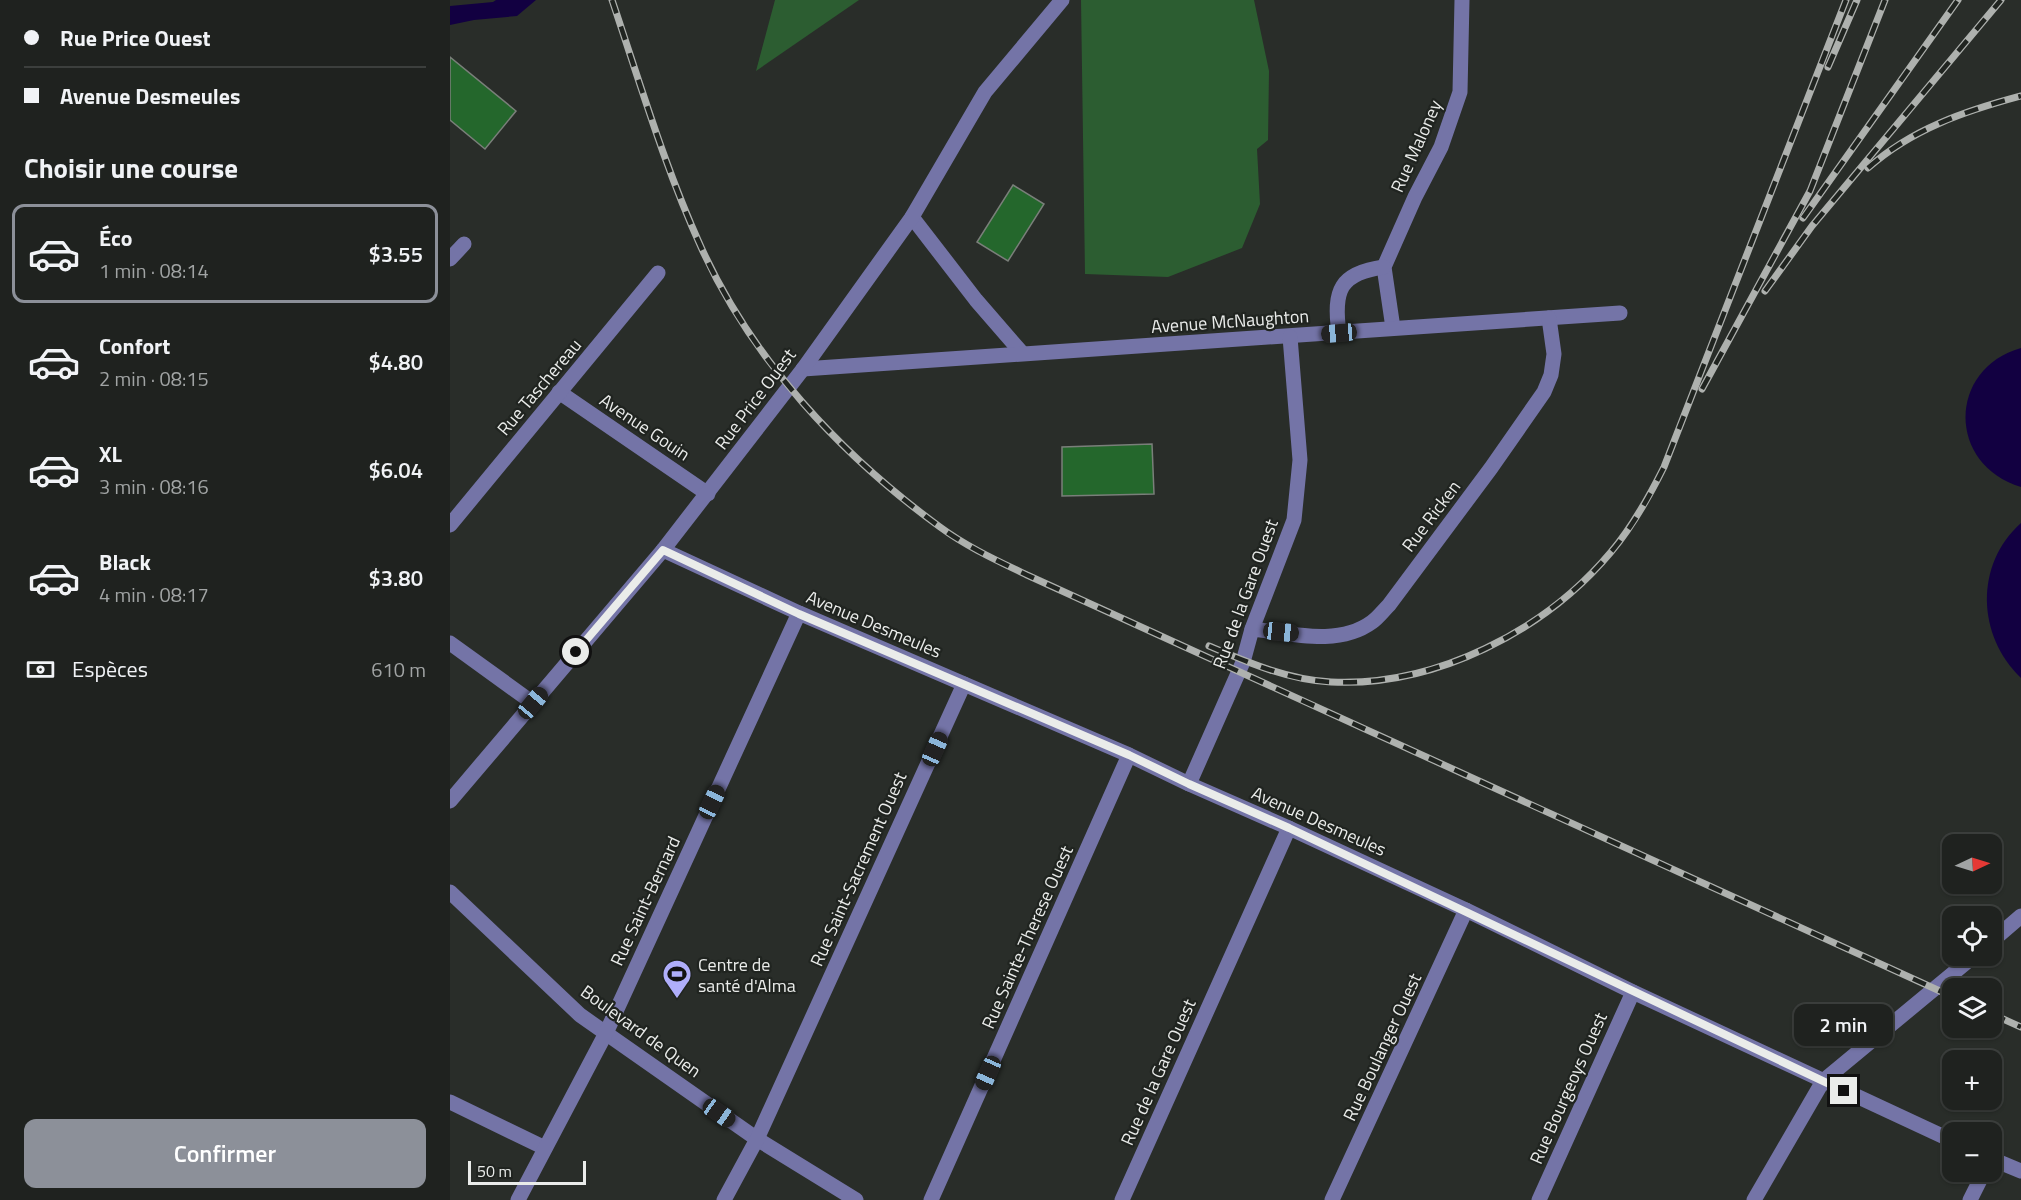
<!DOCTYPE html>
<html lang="fr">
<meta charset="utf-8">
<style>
:root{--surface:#1f221f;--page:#2c2f2c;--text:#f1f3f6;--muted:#a1a4a4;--line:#3c3f3d;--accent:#8c9099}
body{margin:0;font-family:"Titillium Web",sans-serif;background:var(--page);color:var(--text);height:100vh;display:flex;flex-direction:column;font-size:22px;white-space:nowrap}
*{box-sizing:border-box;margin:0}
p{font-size:20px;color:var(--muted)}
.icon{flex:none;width:33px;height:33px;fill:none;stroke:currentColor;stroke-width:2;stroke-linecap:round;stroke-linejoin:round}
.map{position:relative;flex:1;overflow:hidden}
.side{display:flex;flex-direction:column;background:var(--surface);width:450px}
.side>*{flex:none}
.hud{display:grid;align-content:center;height:132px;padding:0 24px;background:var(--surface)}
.needle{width:39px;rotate:86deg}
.buttons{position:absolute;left:1492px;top:834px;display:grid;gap:12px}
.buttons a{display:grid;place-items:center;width:60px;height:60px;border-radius:12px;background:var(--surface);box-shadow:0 2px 4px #0004,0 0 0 2px var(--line);font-size:30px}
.scale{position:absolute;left:18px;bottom:15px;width:118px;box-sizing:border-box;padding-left:6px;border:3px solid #eaecea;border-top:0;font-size:16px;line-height:21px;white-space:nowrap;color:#eaecea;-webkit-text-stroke:4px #202420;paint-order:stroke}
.end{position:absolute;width:27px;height:27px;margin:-14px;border:8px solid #eaecea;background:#111;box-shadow:0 0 0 3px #111}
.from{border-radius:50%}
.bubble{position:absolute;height:42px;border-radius:12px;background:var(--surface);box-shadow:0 2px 4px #0004,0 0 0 2px var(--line);font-size:20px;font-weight:600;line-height:42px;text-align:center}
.car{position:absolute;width:18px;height:36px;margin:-18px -9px;border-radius:8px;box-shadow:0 0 4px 2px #0007;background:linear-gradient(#222 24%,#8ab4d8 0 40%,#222 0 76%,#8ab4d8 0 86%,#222 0)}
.hud b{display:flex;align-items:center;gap:21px;height:57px;font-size:22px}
.hud b+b{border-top:2px solid var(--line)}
.hud i{width:15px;height:15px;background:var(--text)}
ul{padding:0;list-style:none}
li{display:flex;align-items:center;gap:18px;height:99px;margin:0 12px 9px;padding:0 12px;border:3px solid transparent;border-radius:12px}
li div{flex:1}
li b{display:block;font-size:22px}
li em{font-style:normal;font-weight:600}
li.current{border-color:var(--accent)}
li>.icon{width:54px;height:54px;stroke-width:1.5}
h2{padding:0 24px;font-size:27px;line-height:72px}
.pay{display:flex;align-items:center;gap:15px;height:66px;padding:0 24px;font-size:22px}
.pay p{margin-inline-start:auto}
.cta{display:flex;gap:12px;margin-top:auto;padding:12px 24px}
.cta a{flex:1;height:69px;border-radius:12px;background:var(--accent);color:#fff;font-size:24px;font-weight:600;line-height:69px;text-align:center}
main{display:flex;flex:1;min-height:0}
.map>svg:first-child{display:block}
.green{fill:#2c5d31}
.water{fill:#120041}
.building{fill:#24672c;stroke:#7a7f7a;stroke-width:1.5}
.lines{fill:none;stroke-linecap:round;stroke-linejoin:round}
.minor{stroke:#7474a7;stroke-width:15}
.rail-casing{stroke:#aeb1ae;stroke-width:7}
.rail{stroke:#202420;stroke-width:4.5;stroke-dasharray:14;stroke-linecap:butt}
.route{stroke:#eaecea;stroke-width:8}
.labels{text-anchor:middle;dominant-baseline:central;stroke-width:4.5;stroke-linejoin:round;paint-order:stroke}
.street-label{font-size:18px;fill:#eaecea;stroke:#202420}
.poi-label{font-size:18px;fill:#eaecea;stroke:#202420;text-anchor:start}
</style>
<main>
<section class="side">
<div class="hud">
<b><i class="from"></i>Rue Price Ouest</b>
<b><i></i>Avenue Desmeules</b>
</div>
<h2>Choisir une course</h2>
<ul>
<li class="current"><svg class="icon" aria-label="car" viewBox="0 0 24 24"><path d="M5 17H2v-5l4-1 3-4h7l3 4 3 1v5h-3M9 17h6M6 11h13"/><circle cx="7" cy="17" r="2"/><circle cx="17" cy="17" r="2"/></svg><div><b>Éco</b><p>1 min · 08:14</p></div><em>$3.55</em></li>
<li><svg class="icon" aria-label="car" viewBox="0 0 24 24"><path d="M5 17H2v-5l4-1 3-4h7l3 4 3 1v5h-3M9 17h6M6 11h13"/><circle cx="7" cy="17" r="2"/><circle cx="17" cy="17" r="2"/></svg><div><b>Confort</b><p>2 min · 08:15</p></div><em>$4.80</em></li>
<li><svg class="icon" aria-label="car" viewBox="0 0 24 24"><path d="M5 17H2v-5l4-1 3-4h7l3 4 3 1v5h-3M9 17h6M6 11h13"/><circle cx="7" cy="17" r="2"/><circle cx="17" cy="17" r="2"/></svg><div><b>XL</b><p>3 min · 08:16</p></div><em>$6.04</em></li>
<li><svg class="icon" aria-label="car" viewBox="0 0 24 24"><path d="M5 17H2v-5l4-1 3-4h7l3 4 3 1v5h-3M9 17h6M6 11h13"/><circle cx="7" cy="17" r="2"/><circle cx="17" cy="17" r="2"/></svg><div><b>Black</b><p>4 min · 08:17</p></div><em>$3.80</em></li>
</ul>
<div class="pay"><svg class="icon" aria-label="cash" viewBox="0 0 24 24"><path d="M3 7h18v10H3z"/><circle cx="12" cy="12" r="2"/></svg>Espèces<p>610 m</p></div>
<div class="cta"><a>Confirmer</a></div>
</section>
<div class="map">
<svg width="1571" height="1200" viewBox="0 0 1571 1200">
<rect width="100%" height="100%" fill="#292d29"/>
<!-- green -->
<g class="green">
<polygon points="325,0 409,0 306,71"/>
<polygon points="631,0 804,0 819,71 818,140 807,149 810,204 792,248 718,277 635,274"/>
</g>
<!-- water -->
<g class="water">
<polygon points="46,0 86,0 67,16 24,20 0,25 0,6 43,2"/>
<path d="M 1571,348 L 1571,487 C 1497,465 1497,369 1571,348 Z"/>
<path d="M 1571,523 L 1571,678 C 1527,636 1524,565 1571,523 Z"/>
</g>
<!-- building -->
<g class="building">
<polygon points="0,57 66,111 35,149 0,120"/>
<polygon points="563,185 594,204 558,261 527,242"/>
<polygon points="702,444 704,494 612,496 612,447"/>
</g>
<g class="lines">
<!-- minor -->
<g class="minor">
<polyline points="462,217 526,300 572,353"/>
<polyline points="0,259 14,244"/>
<polyline points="943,328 934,267 965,197 991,147 1010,92 1012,0"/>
<path d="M 889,333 C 883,290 890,273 934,267"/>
<polyline points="353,369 1170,313"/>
<polyline points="109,392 258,494"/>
<polyline points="0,525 208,273"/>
<polyline points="213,550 349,613 679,755 739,784 839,828 1016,910 1183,992 1503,1141"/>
<path d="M 802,629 C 840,633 888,647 922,622 C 928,618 933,611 939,605 L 1041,468 L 1094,392 L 1101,375 L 1104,354 L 1099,318"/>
<polyline points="0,643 83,703"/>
<polyline points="739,784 793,662 802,629 844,520 850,460 840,337"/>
<polyline points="0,801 213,550 353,369 462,217 535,92 612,0"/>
<polyline points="0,892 130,1015 307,1139 406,1200"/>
<polyline points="1542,941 1571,916"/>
<polyline points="0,1102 95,1148"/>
<polyline points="1542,1159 1571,1171"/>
<polyline points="68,1200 156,1033 349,613"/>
<polyline points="274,1200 307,1139 514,684"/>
<polyline points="481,1200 679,755"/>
<polyline points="672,1200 839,828"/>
<polyline points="882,1200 1016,910"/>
<polyline points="1089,1200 1183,992"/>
<polyline points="1304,1200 1373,1081 1524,956"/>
<polyline points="1520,1200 1534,1172"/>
</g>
<!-- rail casing -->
<g class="rail-casing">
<g id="rail">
<path d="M 162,0 C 190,83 215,168 251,247 C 302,360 391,455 490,527 C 517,547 548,561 577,575 L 1503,997"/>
<polyline points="1378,67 1407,0"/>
<path d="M 1418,168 C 1462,129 1515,111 1571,96"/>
<polyline points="1353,218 1508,0"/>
<polyline points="1315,291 1362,226 1551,0"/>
<polyline points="1252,389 1360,191 1435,0"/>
<path d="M 759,646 C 797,662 838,680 881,682 C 985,687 1095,631 1161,552 C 1183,526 1199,497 1214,467 L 1396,0"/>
<polyline points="1542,1014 1571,1027"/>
</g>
</g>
<!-- rail -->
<use href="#rail" class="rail"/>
</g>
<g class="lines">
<!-- route -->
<polyline class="route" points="126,652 213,550 349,614 679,755 739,784 839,828 1394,1091"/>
</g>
<!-- icons -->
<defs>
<g id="stadium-pin" transform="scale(1.5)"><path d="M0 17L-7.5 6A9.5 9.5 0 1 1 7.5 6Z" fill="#afaefa" stroke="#202420"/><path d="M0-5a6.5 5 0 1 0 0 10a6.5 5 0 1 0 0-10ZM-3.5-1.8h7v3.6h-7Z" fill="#111"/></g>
</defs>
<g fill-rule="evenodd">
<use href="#stadium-pin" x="227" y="974"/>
</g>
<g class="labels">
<!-- street labels -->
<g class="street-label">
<text transform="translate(966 146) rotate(-66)">Rue Maloney</text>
<text transform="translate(780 321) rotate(-4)">Avenue McNaughton</text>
<text transform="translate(89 387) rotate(-50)">Rue Taschereau</text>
<text transform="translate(305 399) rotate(-53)">Rue Price Ouest</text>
<text transform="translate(195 427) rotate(34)">Avenue Gouin</text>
<text transform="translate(981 516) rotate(-53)">Rue Ricken</text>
<text transform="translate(795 594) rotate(-70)">Rue de la Gare Ouest</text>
<text transform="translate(424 624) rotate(23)">Avenue Desmeules</text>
<text transform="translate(869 821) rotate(24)">Avenue Desmeules</text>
<text transform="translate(408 869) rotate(-66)">Rue Saint-Sacrement Ouest</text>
<text transform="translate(195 901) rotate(-65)">Rue Saint-Bernard</text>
<text transform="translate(577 937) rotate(-66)">Rue Sainte-Therese Ouest</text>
<text transform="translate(191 1031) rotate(36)">Boulevard de Quen</text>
<text transform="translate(932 1047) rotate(-65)">Rue Boulanger Ouest</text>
<text transform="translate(708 1072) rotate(-66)">Rue de la Gare Ouest</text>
<text transform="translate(1118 1088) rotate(-66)">Rue Bourgeoys Ouest</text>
</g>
<!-- poi labels -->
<g class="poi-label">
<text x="248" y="964">Centre de<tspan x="248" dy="21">santé d'Alma</tspan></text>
</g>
</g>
</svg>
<div class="buttons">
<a><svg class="needle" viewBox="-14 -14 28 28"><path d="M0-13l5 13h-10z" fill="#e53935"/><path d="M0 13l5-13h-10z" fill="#a1a4a4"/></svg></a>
<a><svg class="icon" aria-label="locate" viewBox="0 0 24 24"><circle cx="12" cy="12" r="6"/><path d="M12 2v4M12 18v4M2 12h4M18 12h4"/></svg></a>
<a><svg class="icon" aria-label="layers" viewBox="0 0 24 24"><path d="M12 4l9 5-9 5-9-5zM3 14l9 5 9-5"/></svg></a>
<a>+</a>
<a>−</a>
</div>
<div class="scale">50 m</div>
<i class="end from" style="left:126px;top:652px"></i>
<i class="end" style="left:1394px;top:1091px"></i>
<div class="bubble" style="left:1344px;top:1004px;width:99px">2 min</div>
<i class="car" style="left:889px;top:333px;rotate:265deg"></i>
<i class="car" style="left:831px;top:632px;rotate:96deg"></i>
<i class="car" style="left:83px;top:703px;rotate:40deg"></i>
<i class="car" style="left:485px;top:749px;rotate:24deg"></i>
<i class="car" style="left:262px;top:802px;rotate:25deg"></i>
<i class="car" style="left:538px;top:1073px;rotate:204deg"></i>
<i class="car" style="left:269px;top:1113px;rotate:125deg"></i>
</div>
</main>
